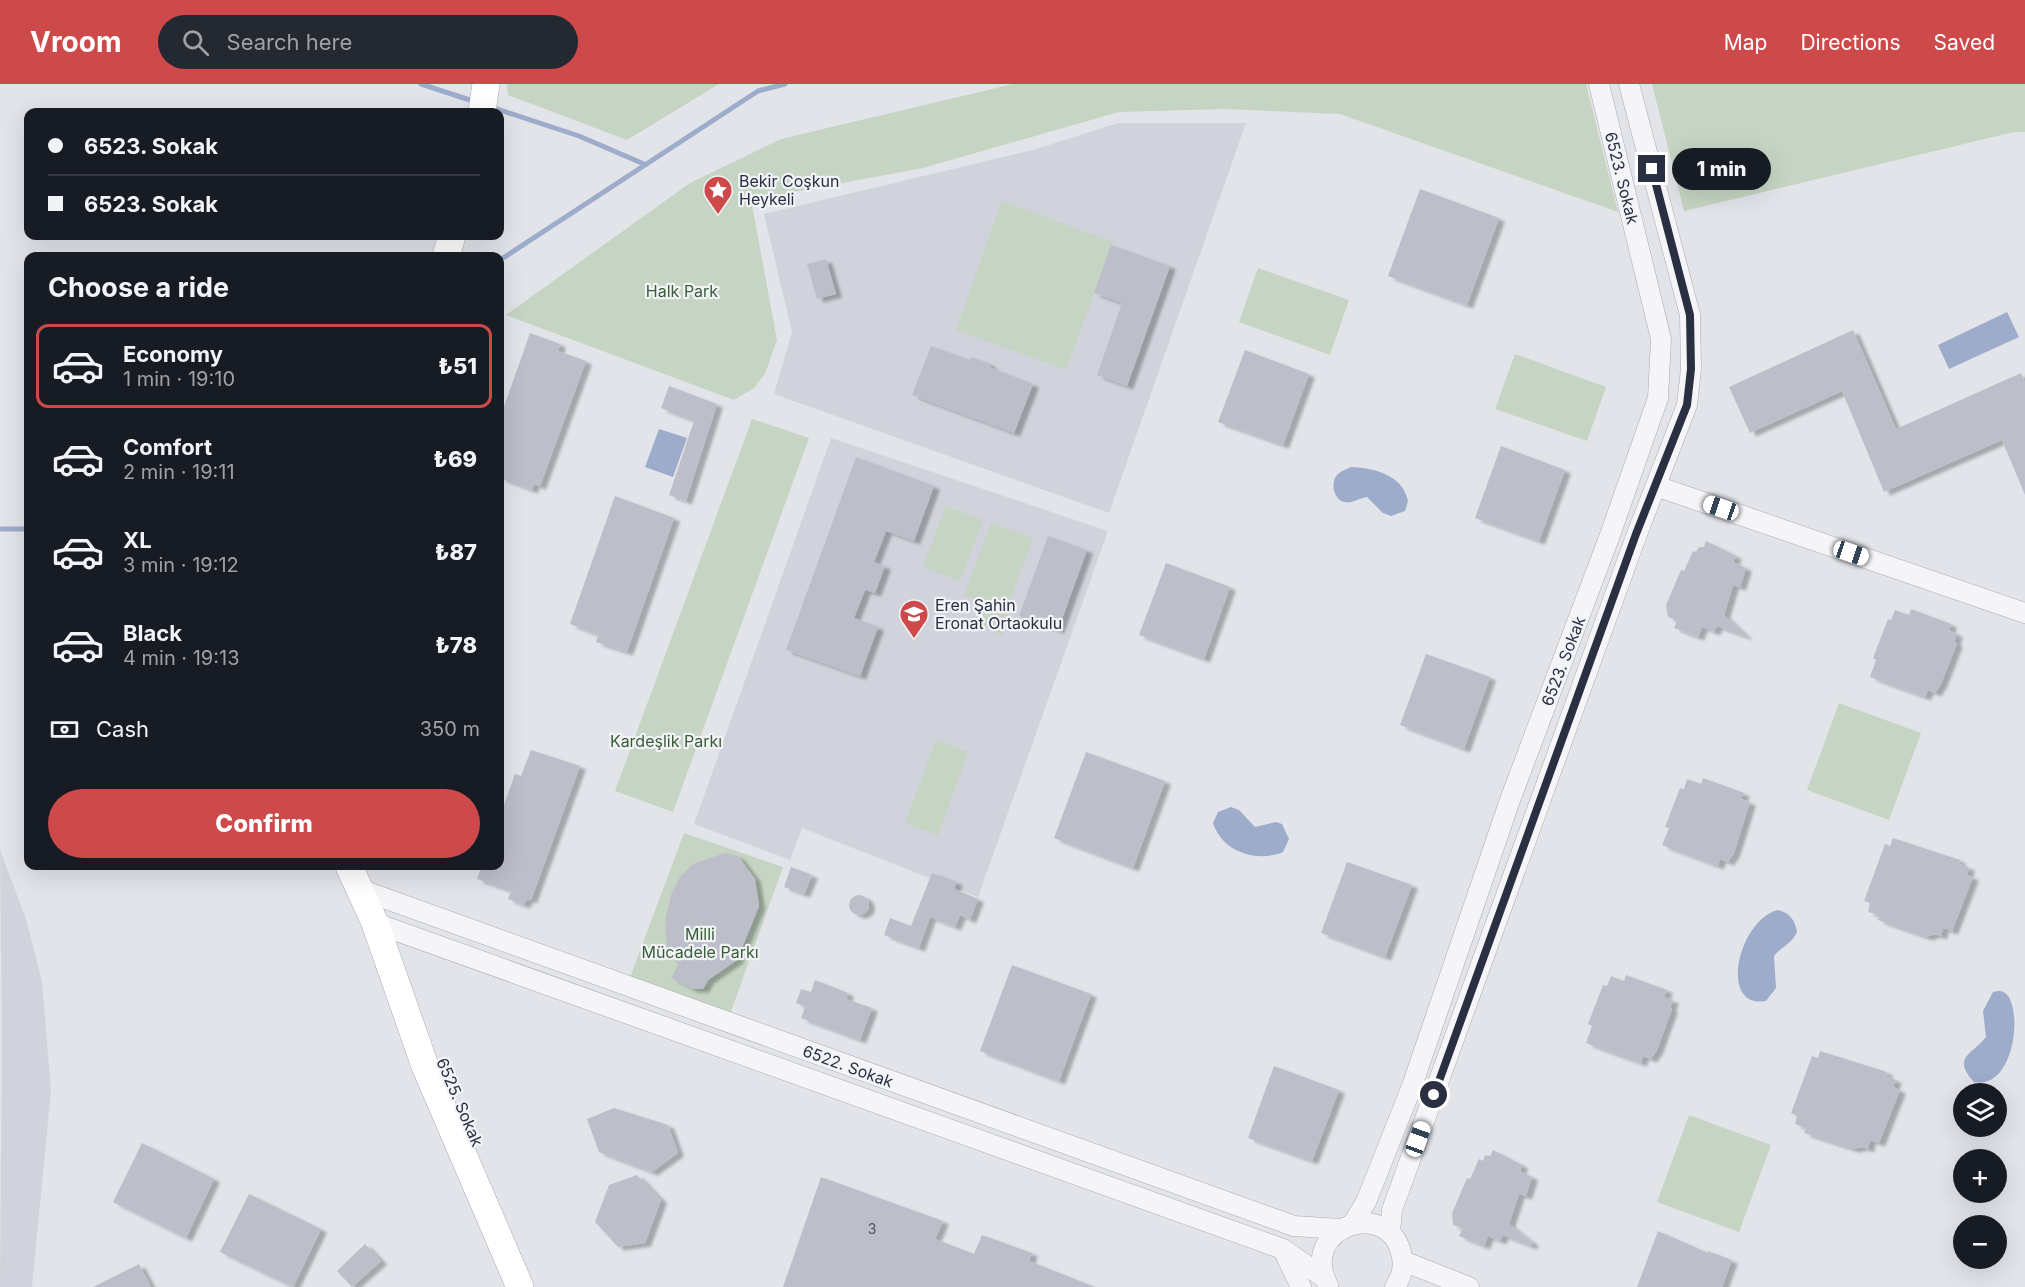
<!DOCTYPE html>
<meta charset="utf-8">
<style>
:root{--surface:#171b24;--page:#242831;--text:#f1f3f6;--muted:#9ea1a6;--line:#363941;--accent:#cd494a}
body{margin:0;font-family:Inter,sans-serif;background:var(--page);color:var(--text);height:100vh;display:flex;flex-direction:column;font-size:22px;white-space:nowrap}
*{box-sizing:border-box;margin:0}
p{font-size:20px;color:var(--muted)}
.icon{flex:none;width:33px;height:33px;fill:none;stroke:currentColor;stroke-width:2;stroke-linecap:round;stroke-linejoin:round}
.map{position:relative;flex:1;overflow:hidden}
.details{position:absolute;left:24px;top:168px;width:480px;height:618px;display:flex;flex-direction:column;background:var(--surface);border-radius:12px;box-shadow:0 6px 24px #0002}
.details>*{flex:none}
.top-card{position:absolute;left:24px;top:24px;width:480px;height:132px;border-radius:12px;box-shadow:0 6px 24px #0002;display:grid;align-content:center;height:132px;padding:0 24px;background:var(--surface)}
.buttons{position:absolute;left:1953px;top:999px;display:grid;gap:12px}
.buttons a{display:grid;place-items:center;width:54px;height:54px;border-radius:50%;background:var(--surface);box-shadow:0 6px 24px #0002;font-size:30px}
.end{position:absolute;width:27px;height:27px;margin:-14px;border:8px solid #2a2f42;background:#fff;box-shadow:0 0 0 3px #fff}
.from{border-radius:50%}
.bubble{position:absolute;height:42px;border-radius:21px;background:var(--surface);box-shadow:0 6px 24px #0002;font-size:20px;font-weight:800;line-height:42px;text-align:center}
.car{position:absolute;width:18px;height:36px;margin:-18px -9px;border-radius:8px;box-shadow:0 0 4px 2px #0007;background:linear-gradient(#fff 24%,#345 0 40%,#fff 0 76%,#345 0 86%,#fff 0)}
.top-card b{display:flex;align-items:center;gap:21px;height:57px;font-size:22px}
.top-card b+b{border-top:2px solid var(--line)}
.top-card i{width:15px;height:15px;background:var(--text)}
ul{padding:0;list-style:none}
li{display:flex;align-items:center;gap:18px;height:84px;margin:0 12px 9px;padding:0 12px;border:3px solid transparent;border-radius:12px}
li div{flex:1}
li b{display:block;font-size:22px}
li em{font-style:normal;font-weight:800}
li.active{border-color:var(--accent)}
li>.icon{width:54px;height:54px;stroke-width:1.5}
h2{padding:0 24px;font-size:27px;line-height:72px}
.pay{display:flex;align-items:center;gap:15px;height:66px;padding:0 24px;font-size:22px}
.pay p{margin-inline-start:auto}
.cta{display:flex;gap:12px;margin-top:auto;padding:12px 24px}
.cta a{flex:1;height:69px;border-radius:36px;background:var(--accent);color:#fff;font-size:24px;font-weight:800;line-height:69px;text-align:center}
header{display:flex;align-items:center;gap:36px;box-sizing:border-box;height:84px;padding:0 30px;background:var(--accent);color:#fff}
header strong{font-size:28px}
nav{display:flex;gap:33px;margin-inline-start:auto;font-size:21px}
.search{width:420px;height:54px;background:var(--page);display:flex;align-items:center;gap:15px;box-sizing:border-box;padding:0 21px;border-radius:33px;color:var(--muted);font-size:22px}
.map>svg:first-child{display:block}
.built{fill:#d0d3dc}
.green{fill:#c5d4c3}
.water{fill:#9dacca}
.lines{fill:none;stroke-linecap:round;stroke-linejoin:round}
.stream{stroke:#9dacca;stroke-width:5}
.building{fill:#bcbfca;filter:url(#shadow)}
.street-casing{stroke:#a7aab4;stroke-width:21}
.secondary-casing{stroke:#a7aab4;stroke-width:28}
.street{stroke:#f5f5f8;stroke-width:20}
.secondary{stroke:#fff;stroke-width:27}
.route{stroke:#2a2f42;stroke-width:8}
.labels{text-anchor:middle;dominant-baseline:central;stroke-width:4.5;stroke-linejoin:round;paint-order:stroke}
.number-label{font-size:14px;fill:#4e5364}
.street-label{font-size:16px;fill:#2a2f42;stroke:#f1f3f7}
.poi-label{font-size:16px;fill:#2a2f42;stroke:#f1f3f7;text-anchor:start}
.park-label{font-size:16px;fill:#395d37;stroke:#f1f3f7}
</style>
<header>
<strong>Vroom</strong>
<div class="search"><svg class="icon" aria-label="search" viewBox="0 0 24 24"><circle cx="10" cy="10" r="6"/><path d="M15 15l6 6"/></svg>Search here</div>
<nav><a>Map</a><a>Directions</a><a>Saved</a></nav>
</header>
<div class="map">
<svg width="2025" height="1203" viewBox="0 0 2025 1203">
<defs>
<filter id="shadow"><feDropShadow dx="6" dy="3.5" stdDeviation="1.5" flood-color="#0004"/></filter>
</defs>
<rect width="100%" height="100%" fill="#e2e4ea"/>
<!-- built -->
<g class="built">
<polygon points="1118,39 1246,39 1109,429 774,310 792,248 764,130 1033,66"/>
<polygon points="831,354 1108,447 978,813 802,744 790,776 694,740"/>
<polygon points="0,766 26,835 42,898 51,1007 32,1203 0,1203 2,957"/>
</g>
<!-- green -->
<g class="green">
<polygon points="507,0 719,0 627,56 508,11"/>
<polygon points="1013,0 1586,0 1618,128 1340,30 1224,25 1119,28 923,84 751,116 777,256 765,290 754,304 734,316 506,231 690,99 781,55"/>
<polygon points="1652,0 2025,0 2025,48 2014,48 1684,127"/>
<polygon points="1002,117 1113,158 1066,286 956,246"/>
<polygon points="1258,184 1349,216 1330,271 1239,238"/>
<polygon points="1515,270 1606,303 1587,357 1495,325"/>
<polygon points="752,335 809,354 673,728 615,707"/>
<polygon points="946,422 983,436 960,497 923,483"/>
<polygon points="991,439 1033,454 1006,527 964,511"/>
<polygon points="983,522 1009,532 1002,551 976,541"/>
<polygon points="1839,619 1921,649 1889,736 1807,706"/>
<polygon points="936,656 968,668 938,751 905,739"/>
<polygon points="684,749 783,783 729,933 629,896"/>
<polygon points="1689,1031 1771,1061 1739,1148 1657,1118"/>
</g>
<!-- water -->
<g class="water">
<polygon points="2007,228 2019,253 1949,285 1938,261"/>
<polygon points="659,345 687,354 673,393 645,383"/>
<path d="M 1351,383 C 1374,384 1403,391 1408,417 L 1405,427 L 1391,432 L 1383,429 L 1367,413 C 1360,414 1351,420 1344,418 C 1333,415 1330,397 1338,390 C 1341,387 1347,385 1351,383 Z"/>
<path d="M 1231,723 L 1239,726 L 1255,743 L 1276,738 L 1282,740 L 1289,755 L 1283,768 C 1257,779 1222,768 1213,739 L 1218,728 Z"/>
<path d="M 1778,826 C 1790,829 1795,836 1797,848 C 1791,861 1782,862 1774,872 L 1776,904 L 1766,917 C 1717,925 1739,835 1778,826 Z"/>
<path d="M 1999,907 C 2025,906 2019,1007 1974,998 C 1951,973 1973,970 1986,953 L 1983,927 L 1993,908 Z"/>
</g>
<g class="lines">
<!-- stream -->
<g class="stream">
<polyline points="421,0 476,18"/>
<polyline points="491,23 579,52 644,80"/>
<polyline points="500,176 758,7 785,0"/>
<polyline points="0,445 28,445"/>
</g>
</g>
<!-- building -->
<g class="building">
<polygon points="1420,105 1499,134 1467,221 1388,192"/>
<polygon points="1111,161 1170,182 1127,302 1097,291 1122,219 1094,209"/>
<polygon points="826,175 836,210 817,215 807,180"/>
<polygon points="1853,246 1896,345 2021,289 2025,299 2025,411 2002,356 1884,408 1842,307 1750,349 1729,303"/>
<polygon points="530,249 560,260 558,267 586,277 540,402 534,400 532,406 500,394 500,334"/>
<polygon points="931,262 970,276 972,273 990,280 989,283 1033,300 1014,349 912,311"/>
<polygon points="1245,266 1309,290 1283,361 1218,338"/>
<polygon points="669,302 717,320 686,417 669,411 694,337 661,324"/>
<polygon points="1501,362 1565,386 1539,457 1475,434"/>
<polygon points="856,373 934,402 914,457 886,447 874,478 885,482 875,509 865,506 854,534 878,543 860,592 786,566"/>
<polygon points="615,412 674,434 627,568 596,558 598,551 570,540"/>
<polygon points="1048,452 1087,466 1058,546 1019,532"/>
<polygon points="1706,457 1736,472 1733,478 1746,484 1740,503 1733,501 1724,531 1747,553 1717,542 1714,548 1702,543 1698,553 1674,544 1677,536 1668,533 1666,521 1681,486 1684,487 1693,467 1696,468 1699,463 1704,463"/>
<polygon points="1166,479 1230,503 1204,575 1139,551"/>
<polygon points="1911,525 1951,540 1949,546 1957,550 1954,558 1957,559 1941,600 1935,609 1928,606 1925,613 1870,593 1876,576 1873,574 1888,535 1891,536 1895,526 1909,531"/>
<polygon points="1426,570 1490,593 1464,665 1400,641"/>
<polygon points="531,666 580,682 531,816 527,815 524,821 508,815 511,807 477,795 482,782 500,782 500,732 515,690 521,692"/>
<polygon points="1086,668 1165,697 1133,784 1054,754"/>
<polygon points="1703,694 1744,709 1741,715 1750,718 1734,769 1728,778 1720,775 1718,782 1662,761 1669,744 1665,743 1680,704 1684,705 1687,695 1701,700"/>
<polygon points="1893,754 1960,776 1959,780 1969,783 1967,791 1973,793 1952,847 1943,844 1941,852 1935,850 1926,853 1878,836 1879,831 1868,828 1870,819 1864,817 1885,760 1890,762"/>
<polygon points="725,769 738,772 755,795 759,822 737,876 708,896 703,905 692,905 671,894 678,881 667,864 665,837 671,811 680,793 693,780"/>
<polygon points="1347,778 1412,801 1385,873 1321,849"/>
<polygon points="791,783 812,791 804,810 784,803"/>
<polygon points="932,789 957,798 954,805 978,815 970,836 960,831 955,843 930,833 919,864 884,851 890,834 911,842"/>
<circle cx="859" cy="821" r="10"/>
<polygon points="1012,881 1091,910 1059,997 980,967"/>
<polygon points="1626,891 1667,906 1664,913 1673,916 1670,924 1672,925 1657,966 1651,975 1643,972 1641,979 1586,959 1592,942 1588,940 1603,901 1607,902 1611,892 1624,897"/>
<polygon points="815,896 848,909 846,915 872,924 860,956 801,934 805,923 796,919 801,905 811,908"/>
<polygon points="1820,967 1887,988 1886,992 1896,996 1893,1003 1900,1006 1879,1059 1870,1056 1868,1065 1862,1063 1853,1065 1804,1049 1806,1044 1795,1040 1797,1032 1791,1029 1812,972 1818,974"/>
<polygon points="1274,982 1339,1006 1312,1077 1248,1054"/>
<polygon points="614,1024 668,1041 678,1069 652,1088 599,1068 587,1035"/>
<polygon points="142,1059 214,1095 186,1154 113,1118"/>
<polygon points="1493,1066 1522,1081 1520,1087 1532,1093 1526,1112 1519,1110 1509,1140 1533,1159 1531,1162 1503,1151 1500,1157 1488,1152 1484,1162 1459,1152 1463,1144 1453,1141 1452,1129 1467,1094 1470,1095 1479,1075 1483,1077 1485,1071 1490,1072"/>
<polygon points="637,1091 661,1116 645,1159 618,1163 595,1138 609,1101"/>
<polygon points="821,1093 943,1137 935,1155 974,1170 982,1151 1032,1169 1029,1177 1095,1203 783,1203"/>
<polygon points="249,1110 321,1145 293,1203 220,1168"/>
<polygon points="1658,1147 1708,1169 1708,1167 1732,1176 1722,1203 1637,1203"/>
<polygon points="365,1160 381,1177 352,1203 337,1187"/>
<polygon points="139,1180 151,1203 93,1203"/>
</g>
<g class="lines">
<!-- street casing -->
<g class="street-casing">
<g id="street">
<polyline points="1656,402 2025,529"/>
<polyline points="359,805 1294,1142 1340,1145"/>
<polyline points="375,839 1283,1165 1323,1193"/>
<polyline points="1353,1139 1366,1118 1412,1002 1510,716 1610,451 1658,314 1661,255 1599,0"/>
<polyline points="1390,1149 1392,1126 1637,450 1687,321 1691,285 1690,231 1629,0"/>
<polyline points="1284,1168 1301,1203"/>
<polyline points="1403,1177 1469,1203"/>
<path d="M 1328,1201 C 1297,1143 1391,1111 1402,1173 C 1404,1183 1401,1194 1395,1203"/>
</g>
</g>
<!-- secondary casing -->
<g class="secondary-casing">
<g id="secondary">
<polyline points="482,28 486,0"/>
<polyline points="446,172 452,152"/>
<polyline points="349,782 375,839 425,982 520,1203"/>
</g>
</g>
<!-- street -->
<use href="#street" class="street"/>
<!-- secondary -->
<use href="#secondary" class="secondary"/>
</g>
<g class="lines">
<!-- route -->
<polyline class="route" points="1434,1011 1636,450 1687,321 1691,285 1690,231 1652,85"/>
</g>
<!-- icons -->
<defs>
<g id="sight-pin" transform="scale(1.5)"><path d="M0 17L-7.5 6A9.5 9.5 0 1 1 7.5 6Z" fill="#cd494a" stroke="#f1f3f7"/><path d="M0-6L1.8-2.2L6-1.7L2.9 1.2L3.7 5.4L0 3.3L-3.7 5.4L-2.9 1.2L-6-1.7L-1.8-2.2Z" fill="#fff"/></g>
<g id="school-pin" transform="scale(1.5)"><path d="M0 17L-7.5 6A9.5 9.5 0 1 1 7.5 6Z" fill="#cd494a" stroke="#f1f3f7"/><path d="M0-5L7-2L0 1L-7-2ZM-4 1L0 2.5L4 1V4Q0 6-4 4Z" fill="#fff"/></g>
</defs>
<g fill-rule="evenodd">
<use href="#sight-pin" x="718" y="106"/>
<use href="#school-pin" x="914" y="530"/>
</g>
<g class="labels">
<!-- number labels -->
<g class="number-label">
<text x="872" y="1144">3</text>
</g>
<!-- street labels -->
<g class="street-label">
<text transform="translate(1622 94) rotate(76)">6523. Sokak</text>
<text transform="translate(1563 577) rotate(-69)">6523. Sokak</text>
<text transform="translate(848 982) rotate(20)">6522. Sokak</text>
<text transform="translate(460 1018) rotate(67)">6525. Sokak</text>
</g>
<!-- poi labels -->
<g class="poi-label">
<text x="739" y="97">Bekir Coşkun<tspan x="739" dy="18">Heykeli</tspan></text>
<text x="935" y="521">Eren Şahin<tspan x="935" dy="18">Eronat Ortaokulu</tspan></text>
</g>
<!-- park labels -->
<g class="park-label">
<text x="682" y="207">Halk Park</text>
<text x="666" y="657">Kardeşlik Parkı</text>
<text x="700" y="850">Milli<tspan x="700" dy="18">Mücadele Parkı</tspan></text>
</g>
</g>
</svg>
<div class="buttons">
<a><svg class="icon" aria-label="layers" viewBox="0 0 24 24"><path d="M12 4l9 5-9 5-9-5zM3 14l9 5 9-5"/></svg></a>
<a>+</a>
<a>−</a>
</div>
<i class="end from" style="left:1434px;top:1011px"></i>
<i class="end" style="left:1652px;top:85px"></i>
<div class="bubble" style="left:1672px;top:64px;width:99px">1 min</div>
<i class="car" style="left:1721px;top:424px;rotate:289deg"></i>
<i class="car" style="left:1851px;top:469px;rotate:109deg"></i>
<i class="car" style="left:1418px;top:1055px;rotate:20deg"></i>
<div class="top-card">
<b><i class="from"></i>6523. Sokak</b>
<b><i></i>6523. Sokak</b>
</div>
<section class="details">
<h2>Choose a ride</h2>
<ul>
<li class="active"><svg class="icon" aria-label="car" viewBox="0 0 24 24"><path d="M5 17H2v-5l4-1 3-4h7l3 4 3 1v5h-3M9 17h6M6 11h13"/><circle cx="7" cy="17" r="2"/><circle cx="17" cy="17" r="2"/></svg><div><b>Economy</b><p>1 min · 19:10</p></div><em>₺51</em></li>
<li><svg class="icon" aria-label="car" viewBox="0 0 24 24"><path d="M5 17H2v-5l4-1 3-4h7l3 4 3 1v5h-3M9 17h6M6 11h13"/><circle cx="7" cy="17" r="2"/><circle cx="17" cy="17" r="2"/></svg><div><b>Comfort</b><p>2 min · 19:11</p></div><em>₺69</em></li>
<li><svg class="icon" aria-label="car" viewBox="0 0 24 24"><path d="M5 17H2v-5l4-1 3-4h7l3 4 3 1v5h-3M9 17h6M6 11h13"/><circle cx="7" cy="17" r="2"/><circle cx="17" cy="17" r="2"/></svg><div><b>XL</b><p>3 min · 19:12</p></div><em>₺87</em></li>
<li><svg class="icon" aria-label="car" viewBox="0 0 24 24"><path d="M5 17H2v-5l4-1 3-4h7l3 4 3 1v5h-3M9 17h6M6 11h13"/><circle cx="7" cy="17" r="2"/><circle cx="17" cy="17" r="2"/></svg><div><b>Black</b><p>4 min · 19:13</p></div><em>₺78</em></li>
</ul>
<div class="pay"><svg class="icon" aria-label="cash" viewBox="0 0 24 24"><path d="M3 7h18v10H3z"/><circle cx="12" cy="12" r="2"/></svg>Cash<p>350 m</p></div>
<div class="cta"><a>Confirm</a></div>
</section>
</div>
